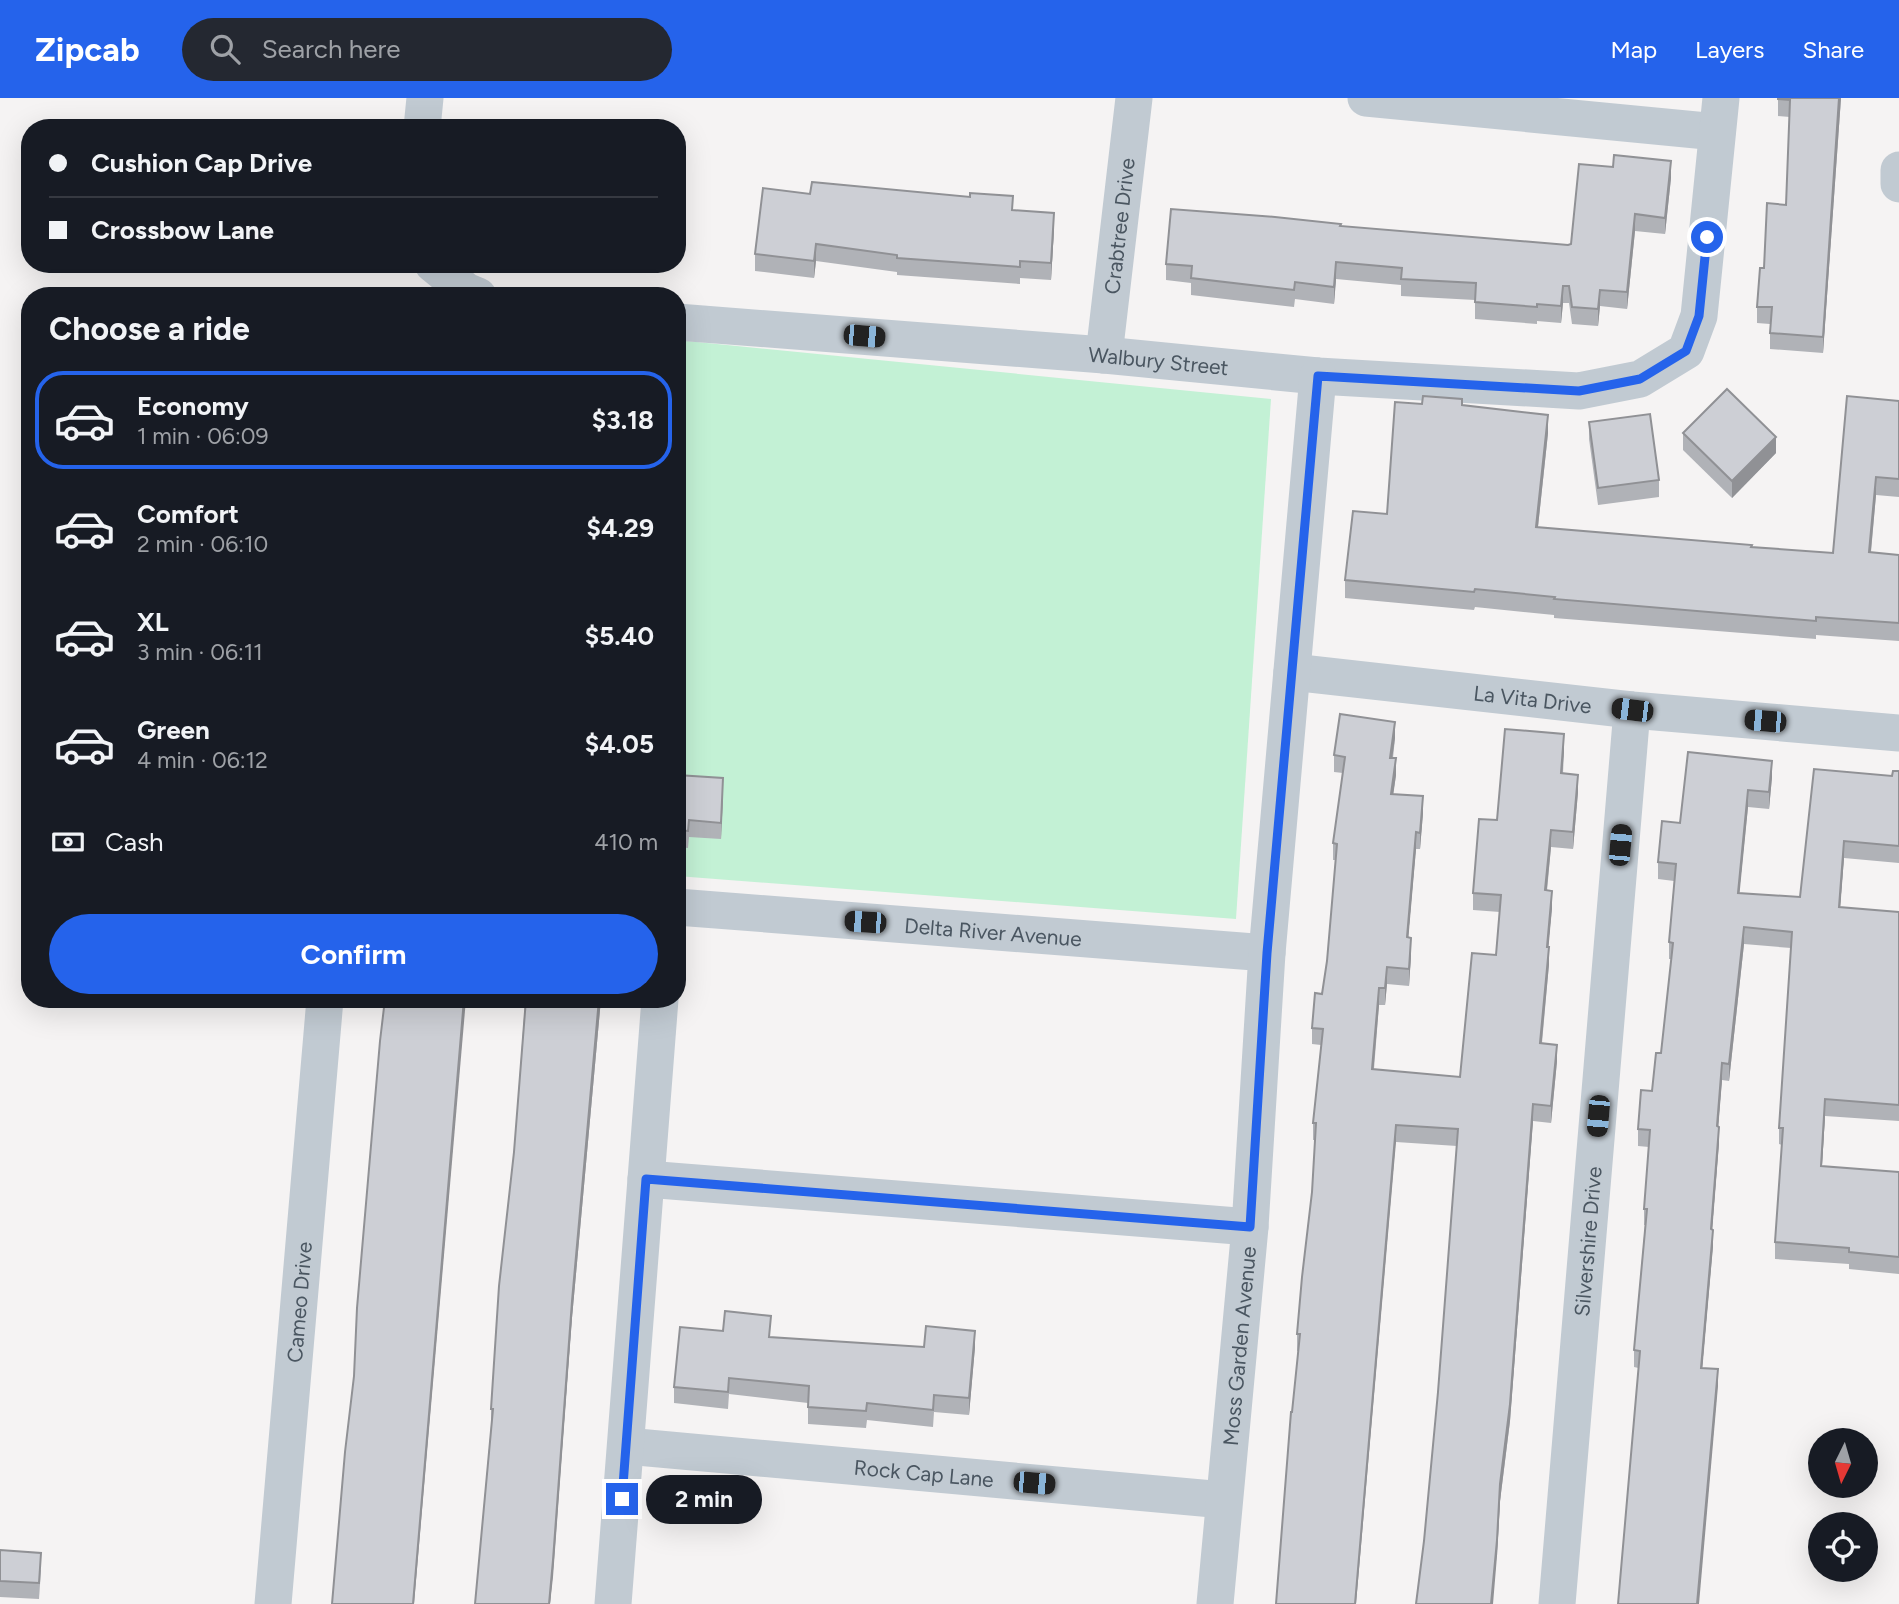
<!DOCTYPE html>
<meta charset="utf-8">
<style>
:root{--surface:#171b24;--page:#242831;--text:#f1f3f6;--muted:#9ea1a6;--line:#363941;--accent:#2563eb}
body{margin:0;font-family:Figtree,sans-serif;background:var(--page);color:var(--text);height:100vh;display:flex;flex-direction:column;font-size:26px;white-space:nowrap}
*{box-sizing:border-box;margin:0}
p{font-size:23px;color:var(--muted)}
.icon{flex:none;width:38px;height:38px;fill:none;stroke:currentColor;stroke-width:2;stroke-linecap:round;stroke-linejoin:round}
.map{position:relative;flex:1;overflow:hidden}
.panel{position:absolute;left:21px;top:189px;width:665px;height:721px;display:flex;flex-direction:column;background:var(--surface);border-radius:28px;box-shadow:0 7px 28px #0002}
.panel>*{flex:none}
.hud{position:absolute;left:21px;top:21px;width:665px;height:154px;border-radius:28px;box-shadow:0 7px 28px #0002;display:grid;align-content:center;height:154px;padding:0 28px;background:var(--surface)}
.needle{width:46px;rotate:185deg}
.controls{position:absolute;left:1808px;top:1330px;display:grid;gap:14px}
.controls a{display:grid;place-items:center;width:70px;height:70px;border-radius:50%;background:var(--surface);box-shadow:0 7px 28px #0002;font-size:35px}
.end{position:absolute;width:32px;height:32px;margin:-16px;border:9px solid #2563eb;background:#fff;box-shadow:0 0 0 4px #fff}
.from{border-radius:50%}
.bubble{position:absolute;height:49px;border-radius:24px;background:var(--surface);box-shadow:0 7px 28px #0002;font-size:23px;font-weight:700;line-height:49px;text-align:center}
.car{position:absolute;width:21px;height:42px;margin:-21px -10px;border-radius:9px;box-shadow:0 0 5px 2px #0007;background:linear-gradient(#222 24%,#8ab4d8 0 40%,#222 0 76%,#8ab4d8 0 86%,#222 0)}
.hud b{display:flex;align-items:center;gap:24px;height:66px;font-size:26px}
.hud b+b{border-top:2px solid var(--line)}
.hud i{width:18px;height:18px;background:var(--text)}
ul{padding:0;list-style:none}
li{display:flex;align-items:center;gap:21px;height:98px;margin:0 14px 10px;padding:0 14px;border:4px solid transparent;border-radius:28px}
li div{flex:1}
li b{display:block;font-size:26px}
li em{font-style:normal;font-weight:700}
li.selected{border-color:var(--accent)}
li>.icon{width:63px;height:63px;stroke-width:1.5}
h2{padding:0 28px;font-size:32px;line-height:84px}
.pay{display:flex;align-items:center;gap:18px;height:77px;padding:0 28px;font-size:26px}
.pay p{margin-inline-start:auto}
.action{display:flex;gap:14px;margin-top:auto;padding:14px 28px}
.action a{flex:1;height:80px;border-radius:42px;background:var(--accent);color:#fff;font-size:28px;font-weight:700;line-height:80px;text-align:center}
header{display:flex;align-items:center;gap:42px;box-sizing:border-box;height:98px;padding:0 35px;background:var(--accent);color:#fff}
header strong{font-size:33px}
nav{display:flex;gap:38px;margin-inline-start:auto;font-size:24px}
.search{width:490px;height:63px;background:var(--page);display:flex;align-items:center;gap:18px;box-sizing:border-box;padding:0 24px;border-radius:38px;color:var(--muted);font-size:26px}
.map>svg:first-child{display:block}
.green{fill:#c3f1d5}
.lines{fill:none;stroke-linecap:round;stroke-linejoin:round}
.minor{stroke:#c1cad2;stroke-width:37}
.wall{fill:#b0b2b7}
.shaded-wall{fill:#909195}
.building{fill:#cdcfd5;stroke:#909195;stroke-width:2}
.route{stroke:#2563eb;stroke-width:9}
.labels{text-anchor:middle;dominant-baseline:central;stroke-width:5;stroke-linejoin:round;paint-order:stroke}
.street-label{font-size:21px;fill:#4a5661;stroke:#fff}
</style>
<header>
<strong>Zipcab</strong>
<div class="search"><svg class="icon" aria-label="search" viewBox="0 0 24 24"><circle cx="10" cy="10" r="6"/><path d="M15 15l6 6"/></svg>Search here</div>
<nav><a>Map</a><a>Layers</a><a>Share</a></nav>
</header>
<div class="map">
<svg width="1899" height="1506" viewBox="0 0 1899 1506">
<rect width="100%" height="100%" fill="#f5f3f3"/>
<!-- green -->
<polygon class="green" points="677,242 1271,301 1236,821 677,778"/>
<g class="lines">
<!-- minor -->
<g class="minor">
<polyline points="1366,0 1717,34"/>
<polyline points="422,30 425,0"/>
<polyline points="1899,72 1899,86"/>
<polyline points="433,166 466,193 478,198"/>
<path id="s1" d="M 677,224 L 1104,257 L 1318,278 L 1579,293 L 1640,281 L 1686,253 L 1699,218 L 1721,0"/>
<path id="s2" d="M 1104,257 L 1134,0"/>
<path id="s3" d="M 1292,574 L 1632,612 L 1899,635"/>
<path id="s4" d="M 677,809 L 1267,855"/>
<polyline points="646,1081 1250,1129"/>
<path id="s5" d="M 626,1348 L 1224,1402"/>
<path id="s6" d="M 273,1506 L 325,901"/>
<polyline points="613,1506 660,901"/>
<path id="s7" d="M 1215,1506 L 1250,1129 L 1267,855 L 1318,278"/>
<path id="s8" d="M 1557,1506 L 1632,612"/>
</g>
</g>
<!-- wall -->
<g class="wall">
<polygon points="1778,0 1841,0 1823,255 1770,251 1770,226 1757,225 1757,209 1764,170 1786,107 1790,19 1778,18"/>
<polygon points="1671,80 1665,136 1635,133 1627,211 1600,208 1598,228 1572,226 1569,205 1563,205 1561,225 1537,223 1537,226 1475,221 1475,202 1401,198 1401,187 1336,181 1334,206 1295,201 1294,209 1191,197 1191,185 1166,182 1166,166 1341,128 1568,147"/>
<polygon points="810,96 1054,131 1051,182 1020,180 1020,186 897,177 897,174 816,163 814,180 755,173 755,156"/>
<polygon points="1899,303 1899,399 1876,397 1871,454 1899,457 1899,543 1816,537 1816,541 1554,520 1554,517 1475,509 1474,512 1345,500 1345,482 1387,416 1422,306 1462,307 1548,335 1538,429 1751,449 1833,455"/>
<polygon points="1589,324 1659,382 1659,399 1598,407 1589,341"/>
<polygon points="1683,335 1776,355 1732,400 1683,352"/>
<polygon points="1395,640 1393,660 1396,677 1393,696 1423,715 1420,751 1416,751 1408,839 1411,857 1409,888 1387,886 1385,907 1379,907 1374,971 1460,979 1496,857 1500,814 1473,812 1473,795 1497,722 1564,653 1563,676 1578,694 1573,751 1551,749 1547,793 1552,810 1548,849 1549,866 1542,945 1557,963 1551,1025 1533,1023 1510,1323 1500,1403 1497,1458 1424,1443 1438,1294 1457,1048 1396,1044 1292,1314 1298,1253 1297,1253 1297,1236 1312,1094 1315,1042 1313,1042 1313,1025 1321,947 1312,946 1312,930 1322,896 1327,863 1336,762 1333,762 1333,745 1343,675 1334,674 1334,657"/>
<polygon points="1899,673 1899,765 1844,760 1840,809 1899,814 1899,1023 1825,1018 1822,1068 1899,1074 1899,1176 1849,1171 1849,1166 1775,1161 1775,1144 1782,1047 1779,1046 1779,1030 1791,850 1744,846 1729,983 1722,982 1718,1029 1719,1045 1712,1131 1713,1148 1702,1270 1718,1288 1634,1269 1634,1252 1645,1127 1644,1127 1644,1111 1649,1049 1638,1048 1638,1031 1652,993 1661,955 1671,861 1669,861 1669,844 1674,783 1658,781 1658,764 1680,725 1772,679 1769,711 1748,709 1739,795 1800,799 1892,678"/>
<polygon points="677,677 723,697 721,741 689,739 688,750 677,749"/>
<polygon points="488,901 601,901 572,1220 550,1506 475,1506 491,1328 491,1311 514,1054 525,905"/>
<polygon points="771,1239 924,1249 975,1249 969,1317 934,1314 933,1329 867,1322 866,1330 808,1326 808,1305 729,1296 728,1311 674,1305 674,1289"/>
<polygon points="0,1452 41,1472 39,1501 0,1499"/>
</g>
<!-- shaded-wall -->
<g class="shaded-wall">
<polygon points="1839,0 1841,0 1823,255 1823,239"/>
<polygon points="1671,63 1671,80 1665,136 1665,120"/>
<polygon points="1054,115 1054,131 1051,182 1051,165"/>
<polygon points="1635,116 1635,133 1627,211 1627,194"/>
<polygon points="816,146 816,163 814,180 814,163"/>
<polygon points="1336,164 1336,181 1334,206 1334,189"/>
<polygon points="1563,188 1563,205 1561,225 1561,208"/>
<polygon points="1600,192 1600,208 1598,228 1598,211"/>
<polygon points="1548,317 1548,335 1536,447 1536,429"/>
<polygon points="1776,339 1776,355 1732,400 1732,383"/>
<polygon points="1876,379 1876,397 1869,473 1869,454"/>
<polygon points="1395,624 1395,640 1390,676 1390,660"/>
<polygon points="1564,636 1564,653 1561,692 1561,675"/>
<polygon points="1396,660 1396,677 1391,713 1391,696"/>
<polygon points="1772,663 1772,679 1769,711 1769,694"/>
<polygon points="1578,677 1578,694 1573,751 1573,734"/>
<polygon points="723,680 723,697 721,741 721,725"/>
<polygon points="1748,692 1748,709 1738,811 1738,795"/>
<polygon points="1423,698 1423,715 1420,751 1420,735"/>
<polygon points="1551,732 1551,749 1545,809 1545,792"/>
<polygon points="1416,734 1416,751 1407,856 1407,839"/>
<polygon points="1844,743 1844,760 1839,826 1839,809"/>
<polygon points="1552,793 1552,810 1547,866 1547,849"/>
<polygon points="1744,829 1744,846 1729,983 1729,966"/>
<polygon points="1411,840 1411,857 1409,888 1409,871"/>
<polygon points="1549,849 1549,866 1540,962 1540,945"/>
<polygon points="1387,869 1387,886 1385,907 1385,890"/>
<polygon points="1379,890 1379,907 1372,988 1372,971"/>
<polygon points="464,901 466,901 414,1506 413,1506"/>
<polygon points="599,901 601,901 572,1220 553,1479 550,1506 549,1506 572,1203"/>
<polygon points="1557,947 1557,963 1551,1025 1551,1008"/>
<polygon points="1722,965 1722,982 1717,1045 1717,1028"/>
<polygon points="1825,1001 1825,1018 1821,1084 1821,1068"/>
<polygon points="1533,1006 1533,1023 1510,1323 1500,1403 1497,1458 1493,1506 1491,1506 1500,1386"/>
<polygon points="1396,1027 1396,1044 1356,1506 1355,1506"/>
<polygon points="1719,1029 1719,1045 1711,1148 1711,1131"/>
<polygon points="1713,1132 1713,1148 1701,1286 1701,1270"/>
<polygon points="975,1233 975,1249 969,1317 969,1300"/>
<polygon points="1718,1271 1718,1288 1699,1506 1697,1506"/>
</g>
<!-- building -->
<g class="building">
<polygon points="1778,0 1839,0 1823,239 1770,235 1772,209 1757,209 1760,170 1764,170 1767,105 1786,107 1790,2 1778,1"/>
<polygon points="1614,57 1671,63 1665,120 1635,116 1627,194 1600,192 1598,211 1572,209 1569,188 1563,188 1561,208 1537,206 1537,209 1475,204 1476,185 1401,181 1402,170 1336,164 1334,189 1295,184 1294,192 1191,180 1192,168 1166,166 1171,111 1275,119 1341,126 1340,128 1568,147 1571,146 1579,66 1613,69"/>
<polygon points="812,84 970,99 970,95 1013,98 1012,112 1054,115 1051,165 1020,163 1020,169 897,160 897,157 816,146 814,163 755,156 763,90 810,96"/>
<polygon points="1727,291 1776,339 1732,383 1683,335"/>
<polygon points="1423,298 1462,301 1462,307 1548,317 1536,429 1752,447 1751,449 1833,455 1847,298 1899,303 1899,381 1876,379 1869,454 1899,457 1899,525 1816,519 1816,523 1554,501 1555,499 1475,491 1474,494 1345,482 1353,413 1387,416 1395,304 1422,306"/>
<polygon points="1650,316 1659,382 1598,390 1589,324"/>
<polygon points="1340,616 1395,624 1390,660 1396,660 1391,696 1423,698 1420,735 1416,734 1407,839 1411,840 1409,871 1387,869 1385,890 1379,890 1372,971 1460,979 1472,855 1496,857 1501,797 1473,795 1479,721 1497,722 1505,631 1564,636 1561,675 1578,677 1573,734 1551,732 1545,792 1552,793 1547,849 1549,849 1540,945 1557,947 1551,1008 1533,1006 1510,1306 1500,1386 1497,1442 1491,1506 1416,1506 1424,1443 1438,1294 1458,1031 1396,1027 1355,1506 1276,1506 1291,1314 1292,1314 1300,1236 1297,1236 1302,1179 1312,1094 1316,1025 1313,1025 1323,931 1312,930 1315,895 1322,896 1327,863 1337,746 1333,745 1345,659 1334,657"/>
<polygon points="1688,654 1772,663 1769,694 1748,692 1738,795 1800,799 1814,671 1892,678 1893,673 1899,673 1899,748 1844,743 1839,809 1899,814 1899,1007 1825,1001 1821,1068 1899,1074 1899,1159 1849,1154 1849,1150 1775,1144 1783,1030 1779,1030 1792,834 1744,829 1729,966 1722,965 1717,1028 1719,1029 1711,1131 1713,1132 1701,1270 1718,1271 1697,1506 1618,1506 1640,1253 1634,1252 1647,1111 1644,1111 1650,1032 1638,1031 1641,992 1652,993 1656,955 1661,955 1673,845 1669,844 1676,766 1658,764 1662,723 1680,725"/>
<polygon points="677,677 723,680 721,725 689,722 688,733 677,732"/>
<polygon points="385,901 464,901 413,1506 332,1506 345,1354 354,1278 357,1210 380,943"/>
<polygon points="526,901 599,901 572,1203 553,1462 549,1506 475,1506 493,1311 491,1311 499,1188 514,1054"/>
<polygon points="725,1213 771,1218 769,1239 924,1249 926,1228 975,1233 969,1300 934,1297 933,1312 867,1305 866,1313 808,1309 809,1288 729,1280 728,1294 674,1289 680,1229 723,1233"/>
<polygon points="0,1452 41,1455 39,1485 0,1483"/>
</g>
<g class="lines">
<!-- route -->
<polyline class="route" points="622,1401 646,1081 1250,1129 1267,855 1318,278 1579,293 1640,281 1686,253 1699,218 1707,139"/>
</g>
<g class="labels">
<!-- street labels -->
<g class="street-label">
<text stroke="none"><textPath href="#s2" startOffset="130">Crabtree Drive</textPath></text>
<text stroke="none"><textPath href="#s1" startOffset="483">Walbury Street</textPath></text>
<text stroke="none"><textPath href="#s3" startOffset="242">La Vita Drive</textPath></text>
<text stroke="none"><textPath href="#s4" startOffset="317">Delta River Avenue</textPath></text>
<text stroke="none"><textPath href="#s8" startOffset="364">Silvershire Drive</textPath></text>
<text stroke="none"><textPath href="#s6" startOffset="303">Cameo Drive</textPath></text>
<text stroke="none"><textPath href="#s7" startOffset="259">Moss Garden Avenue</textPath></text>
<text stroke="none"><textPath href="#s5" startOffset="299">Rock Cap Lane</textPath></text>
</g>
</g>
</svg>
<div class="controls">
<a><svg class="needle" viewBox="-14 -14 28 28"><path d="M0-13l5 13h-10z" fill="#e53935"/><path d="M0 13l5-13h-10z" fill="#9ea1a6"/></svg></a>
<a><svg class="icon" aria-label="locate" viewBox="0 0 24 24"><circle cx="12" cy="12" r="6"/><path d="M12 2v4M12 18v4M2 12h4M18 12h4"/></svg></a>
</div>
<i class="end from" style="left:1707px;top:139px"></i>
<i class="end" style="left:622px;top:1401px"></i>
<div class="bubble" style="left:646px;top:1377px;width:116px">2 min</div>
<i class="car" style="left:864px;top:238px;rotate:95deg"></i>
<i class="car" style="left:1632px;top:612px;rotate:277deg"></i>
<i class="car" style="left:1765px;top:623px;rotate:275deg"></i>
<i class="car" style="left:1620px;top:747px;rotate:5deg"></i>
<i class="car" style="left:865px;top:824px;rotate:274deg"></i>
<i class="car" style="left:1598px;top:1018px;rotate:185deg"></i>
<i class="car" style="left:1034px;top:1385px;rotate:95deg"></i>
<div class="hud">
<b><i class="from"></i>Cushion Cap Drive</b>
<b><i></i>Crossbow Lane</b>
</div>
<section class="panel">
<h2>Choose a ride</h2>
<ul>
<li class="selected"><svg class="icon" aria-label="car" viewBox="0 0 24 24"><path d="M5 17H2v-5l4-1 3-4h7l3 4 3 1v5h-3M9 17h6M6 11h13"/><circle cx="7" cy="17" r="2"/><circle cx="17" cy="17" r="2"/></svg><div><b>Economy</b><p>1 min · 06:09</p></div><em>$3.18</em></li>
<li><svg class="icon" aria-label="car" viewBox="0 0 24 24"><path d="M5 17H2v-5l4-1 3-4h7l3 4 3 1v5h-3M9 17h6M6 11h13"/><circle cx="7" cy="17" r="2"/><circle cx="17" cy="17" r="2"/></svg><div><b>Comfort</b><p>2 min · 06:10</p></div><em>$4.29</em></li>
<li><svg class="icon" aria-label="car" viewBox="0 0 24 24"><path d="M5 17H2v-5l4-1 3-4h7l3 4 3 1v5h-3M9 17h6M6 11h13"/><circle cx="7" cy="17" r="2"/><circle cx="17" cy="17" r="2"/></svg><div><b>XL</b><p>3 min · 06:11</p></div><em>$5.40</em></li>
<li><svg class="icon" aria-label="car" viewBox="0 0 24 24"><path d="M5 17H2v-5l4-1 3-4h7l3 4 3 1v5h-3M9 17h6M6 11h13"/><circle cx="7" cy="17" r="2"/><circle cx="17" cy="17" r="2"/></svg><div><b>Green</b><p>4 min · 06:12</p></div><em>$4.05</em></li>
</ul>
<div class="pay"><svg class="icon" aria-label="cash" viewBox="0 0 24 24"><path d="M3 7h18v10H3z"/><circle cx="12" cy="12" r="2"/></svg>Cash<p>410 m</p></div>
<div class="action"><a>Confirm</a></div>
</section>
</div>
